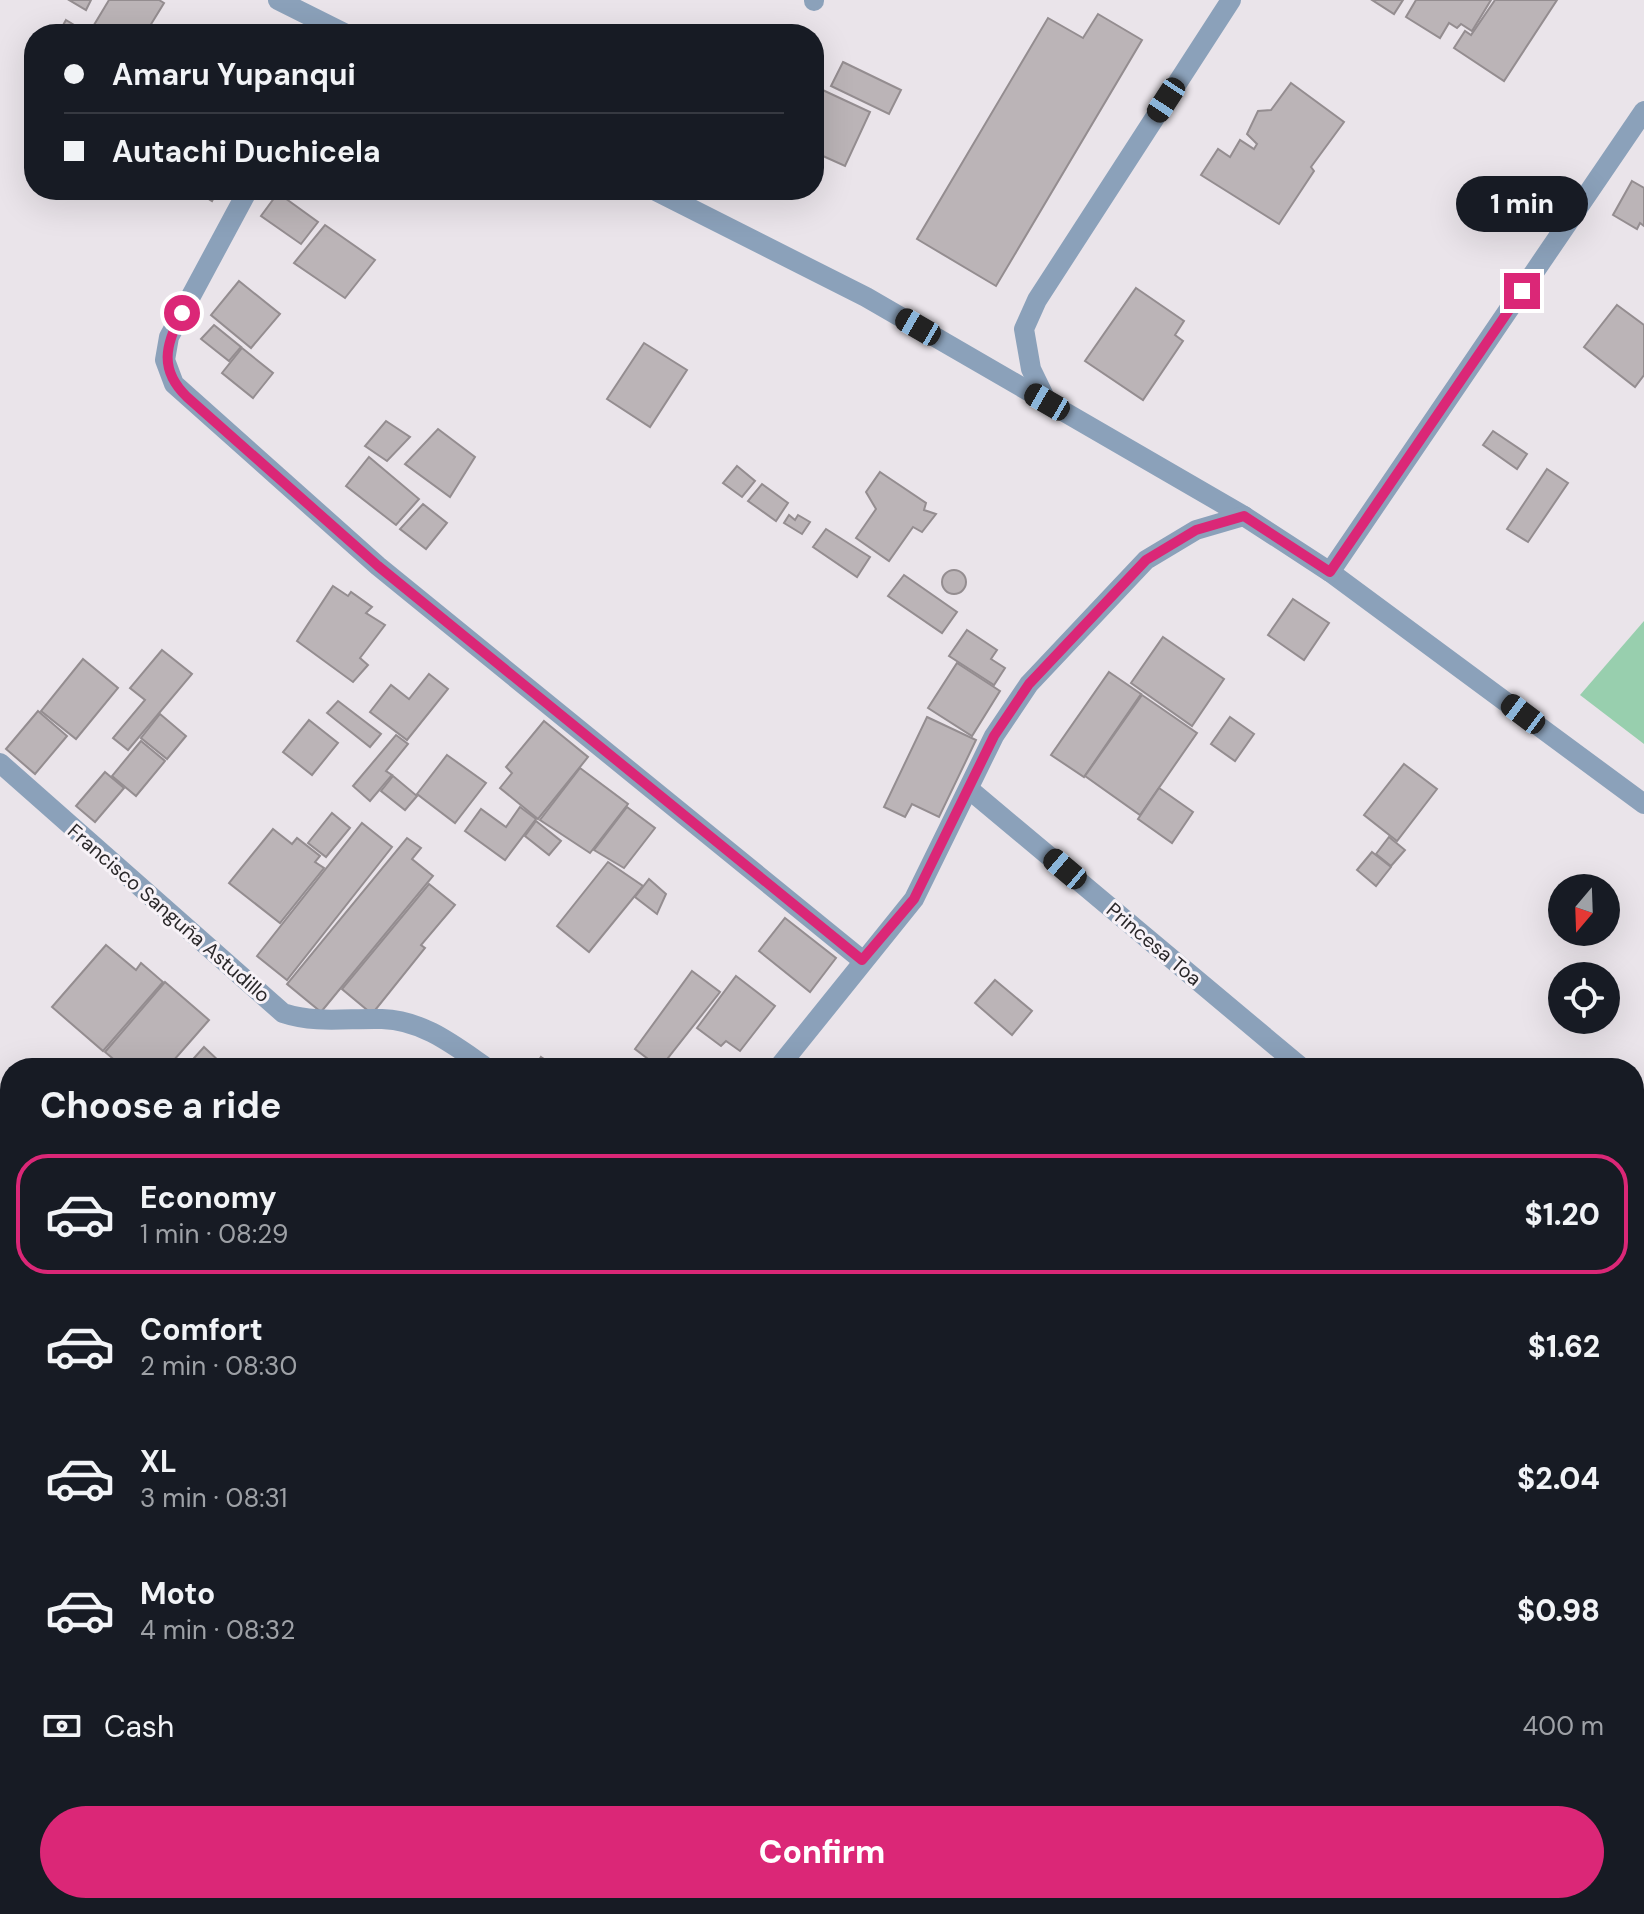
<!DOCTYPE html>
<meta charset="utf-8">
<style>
:root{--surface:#171b24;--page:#20242c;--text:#f1f3f6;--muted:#9ea1a6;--line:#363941;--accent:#db2777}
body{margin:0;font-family:"DM Sans",sans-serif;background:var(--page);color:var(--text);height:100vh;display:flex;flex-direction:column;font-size:30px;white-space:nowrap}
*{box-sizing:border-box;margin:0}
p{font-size:26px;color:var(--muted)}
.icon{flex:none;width:44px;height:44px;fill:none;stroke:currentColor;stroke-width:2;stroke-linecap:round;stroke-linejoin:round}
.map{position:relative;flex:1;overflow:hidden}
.drawer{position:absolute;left:0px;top:1058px;width:1644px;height:856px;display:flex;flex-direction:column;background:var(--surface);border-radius:32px 32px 0 0;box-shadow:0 8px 32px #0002}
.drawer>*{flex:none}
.guide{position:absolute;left:24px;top:24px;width:800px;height:176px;border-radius:32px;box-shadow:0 8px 32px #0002;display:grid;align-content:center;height:176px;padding:0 40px;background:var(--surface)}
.needle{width:52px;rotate:199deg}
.buttons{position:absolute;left:1548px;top:874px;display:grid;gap:16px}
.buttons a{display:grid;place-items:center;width:72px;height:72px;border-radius:50%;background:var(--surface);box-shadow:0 8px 32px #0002;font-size:40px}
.end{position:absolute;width:36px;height:36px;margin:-18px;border:10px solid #db2777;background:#fff;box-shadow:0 0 0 4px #fff}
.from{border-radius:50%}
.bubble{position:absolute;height:56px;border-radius:28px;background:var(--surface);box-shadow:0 8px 32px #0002;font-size:26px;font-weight:800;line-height:56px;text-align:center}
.car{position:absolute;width:24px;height:48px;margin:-24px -12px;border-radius:10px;box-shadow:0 0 6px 2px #0007;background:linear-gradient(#222 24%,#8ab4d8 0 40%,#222 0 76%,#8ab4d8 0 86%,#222 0)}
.guide b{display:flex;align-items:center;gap:28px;height:76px;font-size:30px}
.guide b+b{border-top:2px solid var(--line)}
.guide i{width:20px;height:20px;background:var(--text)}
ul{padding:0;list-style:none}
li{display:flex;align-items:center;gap:24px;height:120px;margin:0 16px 12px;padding:0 24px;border:4px solid transparent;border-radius:32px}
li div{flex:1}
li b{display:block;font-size:30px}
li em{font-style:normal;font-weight:800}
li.on{border-color:var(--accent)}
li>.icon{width:72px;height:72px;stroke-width:1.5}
h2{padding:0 40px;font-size:36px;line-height:96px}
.pay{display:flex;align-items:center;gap:20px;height:88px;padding:0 40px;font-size:30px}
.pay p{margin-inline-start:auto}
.primary-button{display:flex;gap:16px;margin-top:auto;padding:16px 40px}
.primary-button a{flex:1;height:92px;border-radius:48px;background:var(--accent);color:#fff;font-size:32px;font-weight:800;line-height:92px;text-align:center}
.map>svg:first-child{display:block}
.green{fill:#98cfae}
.building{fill:#bbb4b7;stroke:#948d90;stroke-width:2}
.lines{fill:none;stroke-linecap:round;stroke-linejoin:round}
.minor{stroke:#8ba1ba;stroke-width:20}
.route{stroke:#db2777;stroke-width:10}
.labels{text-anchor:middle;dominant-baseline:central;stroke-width:6;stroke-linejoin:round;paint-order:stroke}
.street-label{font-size:20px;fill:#2a282a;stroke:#f7f2f7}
</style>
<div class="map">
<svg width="1644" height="1914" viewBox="0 0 1644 1914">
<rect width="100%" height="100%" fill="#eae4ea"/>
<!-- green -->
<polygon class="green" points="1644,621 1644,744 1580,695"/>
<!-- building -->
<g class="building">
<polygon points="69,0 91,0 86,10"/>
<polygon points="109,0 159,0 164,3 145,34 98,34 91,30"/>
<polygon points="1372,0 1403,0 1394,14"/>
<polygon points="1416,0 1491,0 1472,31 1461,24 1457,28 1449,23 1440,38 1406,17"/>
<polygon points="1495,0 1557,0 1504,81 1454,48 1465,31 1471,35"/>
<polygon points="1098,14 1142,40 996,286 917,239 1048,18 1083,38"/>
<polygon points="66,20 89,34 58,34"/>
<polygon points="843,62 901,90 889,114 831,86"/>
<polygon points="1291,83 1344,122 1311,167 1314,171 1279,224 1201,175 1218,149 1230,157 1240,140 1254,149 1257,144 1247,134 1258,111 1271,110"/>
<polygon points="814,86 870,112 845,166 814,152"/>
<polygon points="1632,181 1644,188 1644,226 1640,223 1637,229 1613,215"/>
<polygon points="194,190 218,190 212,201"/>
<polygon points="278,193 318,222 301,244 261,216"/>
<polygon points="325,225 375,260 345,298 294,263"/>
<polygon points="239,281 280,314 251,348 211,315"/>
<polygon points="1136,288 1184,321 1175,335 1183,341 1143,400 1085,361"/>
<polygon points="1617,305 1644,325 1644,375 1635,387 1584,347"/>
<polygon points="214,325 241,347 229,361 201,339"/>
<polygon points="644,343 687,370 650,427 607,399"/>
<polygon points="242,348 273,373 253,398 222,373"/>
<polygon points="386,421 410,437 387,461 365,446"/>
<polygon points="438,429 475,457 450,497 405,464"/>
<polygon points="1493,431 1527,454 1517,469 1483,445"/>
<polygon points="369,457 419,499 396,525 346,486"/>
<polygon points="737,466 755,481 742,497 723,483"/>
<polygon points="1547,469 1568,483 1528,542 1507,529"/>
<polygon points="880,472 926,503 924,510 936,514 922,532 913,527 889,561 856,538 876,509 866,492"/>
<polygon points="762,484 788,503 776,521 748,501"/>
<polygon points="423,504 447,523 426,549 400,529"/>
<polygon points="789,515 795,520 798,515 810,522 802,534 784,523"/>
<polygon points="826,529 870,557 857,577 813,547"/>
<circle cx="954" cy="582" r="12"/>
<polygon points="904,575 957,612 942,633 888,596"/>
<polygon points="333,586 348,596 351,592 372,607 366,613 385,625 360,658 368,665 353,682 297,641"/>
<polygon points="1293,599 1329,623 1304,660 1268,635"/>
<polygon points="967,630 997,650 991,659 1005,668 994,685 949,656"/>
<polygon points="1163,637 1224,679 1192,726 1131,683"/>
<polygon points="162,650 192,674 128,750 113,738 145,700 130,688"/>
<polygon points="83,659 118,688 76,739 41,711"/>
<polygon points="957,663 1000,691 972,736 928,708"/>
<polygon points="1109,672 1141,694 1084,777 1051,755"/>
<polygon points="429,674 448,689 407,740 370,712 391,685 409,699"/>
<polygon points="1142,695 1197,733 1140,815 1085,776"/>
<polygon points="338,701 381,734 370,747 327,713"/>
<polygon points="38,711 67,736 35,774 6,749"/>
<polygon points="160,714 186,736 167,759 141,738"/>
<polygon points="927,717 976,740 939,817 912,804 905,817 884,807"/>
<polygon points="1230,717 1254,734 1235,761 1211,744"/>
<polygon points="309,720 338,743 312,775 283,752"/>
<polygon points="544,721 588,757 538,819 500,788 512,773 506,767"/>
<polygon points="396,735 408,744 386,771 392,775 370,801 353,786"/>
<polygon points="141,741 165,761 136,796 112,776"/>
<polygon points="447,755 486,783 455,823 417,794"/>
<polygon points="1404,764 1437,789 1397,841 1364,815"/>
<polygon points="580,768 628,804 590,853 540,820"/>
<polygon points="105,772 124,788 95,822 76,806"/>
<polygon points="393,776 417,796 405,810 381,791"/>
<polygon points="1159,788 1193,812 1172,843 1138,819"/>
<polygon points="520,807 536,819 505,860 465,831 481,809 506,827"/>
<polygon points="627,807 655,828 624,868 594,850"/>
<polygon points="332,813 350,828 326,857 308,843"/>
<polygon points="536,821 561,841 549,855 525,836"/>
<polygon points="362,823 392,847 287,980 257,956"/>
<polygon points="273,829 292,844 297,838 320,856 315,862 324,868 280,923 229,883"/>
<polygon points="1389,837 1405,850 1391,866 1376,854"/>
<polygon points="407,838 421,848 412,859 433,876 321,1012 287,984"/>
<polygon points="1372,852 1391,867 1376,886 1357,870"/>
<polygon points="608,862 643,886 589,952 557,926"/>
<polygon points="649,879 666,894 657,914 635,897"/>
<polygon points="429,884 455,905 421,945 425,948 372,1014 342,989"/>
<polygon points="785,918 836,958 810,992 759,951"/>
<polygon points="106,945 136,970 141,963 163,982 103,1051 52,1007"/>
<polygon points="692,971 720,992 660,1068 635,1049"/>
<polygon points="736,976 775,1006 740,1051 726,1041 721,1046 697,1028"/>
<polygon points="995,980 1032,1011 1012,1035 975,1003"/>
<polygon points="165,982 209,1020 167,1068 124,1068 105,1052"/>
<polygon points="204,1047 221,1063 217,1068 185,1068"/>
<polygon points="541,1057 558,1068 534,1068"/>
<polygon points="1638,1095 1644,1100 1644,1144 1634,1137 1634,1100"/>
<polygon points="1634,1218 1644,1225 1644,1296 1634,1310"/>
<polygon points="1644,1632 1644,1676 1634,1664 1634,1640"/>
<polygon points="1634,1676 1644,1688 1644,1699 1637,1705"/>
<polygon points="1636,1714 1644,1722 1644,1763 1635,1772"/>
<polygon points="1634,1895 1644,1903 1644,1914 1608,1914 1616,1904 1634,1904"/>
<polygon points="285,1904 308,1904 315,1914 271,1914"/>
<polygon points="639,1904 683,1904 697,1914 632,1914"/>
<polygon points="693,1904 741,1904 742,1905 735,1914 700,1914 691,1907"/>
<polygon points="768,1904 784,1904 792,1908 789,1914 763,1914"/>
<polygon points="1520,1904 1612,1904 1603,1914 1511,1914"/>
</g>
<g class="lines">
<!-- minor -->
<g class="minor">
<polyline points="278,0 346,34"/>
<polyline points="814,1 814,0"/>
<polyline points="248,190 169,337 165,360 174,384 378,566 862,960"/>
<polyline points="654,190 866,297 1244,516 1330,572 1644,804"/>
<polyline points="1047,402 1031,369 1024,329 1037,300 1231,0"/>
<polyline points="1330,572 1644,111"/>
<path d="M 0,763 L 283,1013 C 316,1024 347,1018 382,1019 C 423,1020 455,1046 487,1068"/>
<polyline points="970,790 1302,1068"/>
<polyline points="778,1068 914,899 994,736 1029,684 1146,560 1196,530 1244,516"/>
<polyline points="0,1423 10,1438"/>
<polyline points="1634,1488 1644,1497"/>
<polyline points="0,1862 10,1855"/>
<polyline points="333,1904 341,1914"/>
<polyline points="1432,1904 1445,1914"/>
</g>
</g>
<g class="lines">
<!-- route -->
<path class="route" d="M 182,313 C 165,345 159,370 187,397 L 378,566 L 862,960 L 914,899 L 994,736 L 1029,684 L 1146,560 L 1196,530 L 1244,516 L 1330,572 L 1522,291"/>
</g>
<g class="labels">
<!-- street labels -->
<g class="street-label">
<text transform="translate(169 913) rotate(41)">Francisco Sanguña Astudillo</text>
<text transform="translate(1154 944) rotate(40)">Princesa Toa</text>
</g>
</g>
</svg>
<div class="buttons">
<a><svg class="needle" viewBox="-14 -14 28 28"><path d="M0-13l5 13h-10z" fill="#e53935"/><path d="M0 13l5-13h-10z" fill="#9ea1a6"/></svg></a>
<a><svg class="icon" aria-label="locate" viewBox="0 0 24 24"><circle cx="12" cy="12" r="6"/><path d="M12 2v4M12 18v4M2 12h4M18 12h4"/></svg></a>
</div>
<i class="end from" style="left:182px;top:313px"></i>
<i class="end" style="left:1522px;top:291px"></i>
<div class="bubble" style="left:1456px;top:176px;width:132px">1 min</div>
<i class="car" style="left:1166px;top:100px;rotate:213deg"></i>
<i class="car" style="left:918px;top:327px;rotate:300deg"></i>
<i class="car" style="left:1047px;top:402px;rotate:300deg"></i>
<i class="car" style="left:1523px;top:714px;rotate:307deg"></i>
<i class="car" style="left:1065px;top:869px;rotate:310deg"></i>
<div class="guide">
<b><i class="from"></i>Amaru Yupanqui</b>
<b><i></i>Autachi Duchicela</b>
</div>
<section class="drawer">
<h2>Choose a ride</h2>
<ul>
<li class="on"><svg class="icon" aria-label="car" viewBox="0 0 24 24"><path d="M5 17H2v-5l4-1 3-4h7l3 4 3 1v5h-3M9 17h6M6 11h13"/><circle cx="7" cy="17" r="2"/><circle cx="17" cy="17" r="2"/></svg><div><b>Economy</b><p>1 min · 08:29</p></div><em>$1.20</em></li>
<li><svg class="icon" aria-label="car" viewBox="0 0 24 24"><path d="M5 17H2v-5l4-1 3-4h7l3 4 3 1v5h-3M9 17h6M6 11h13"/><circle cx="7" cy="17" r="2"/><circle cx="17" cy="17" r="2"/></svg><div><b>Comfort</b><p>2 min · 08:30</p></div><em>$1.62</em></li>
<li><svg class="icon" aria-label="car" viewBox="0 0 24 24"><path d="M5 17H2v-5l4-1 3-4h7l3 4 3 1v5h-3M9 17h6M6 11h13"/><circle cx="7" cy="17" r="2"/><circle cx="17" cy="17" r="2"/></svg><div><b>XL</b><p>3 min · 08:31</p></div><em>$2.04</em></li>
<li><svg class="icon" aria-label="car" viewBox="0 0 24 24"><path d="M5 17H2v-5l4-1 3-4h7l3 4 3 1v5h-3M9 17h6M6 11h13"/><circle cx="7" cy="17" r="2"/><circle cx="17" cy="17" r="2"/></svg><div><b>Moto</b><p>4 min · 08:32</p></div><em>$0.98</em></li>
</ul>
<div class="pay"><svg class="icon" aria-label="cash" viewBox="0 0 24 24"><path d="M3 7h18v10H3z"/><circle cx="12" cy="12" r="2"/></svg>Cash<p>400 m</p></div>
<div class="primary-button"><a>Confirm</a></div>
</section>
</div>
